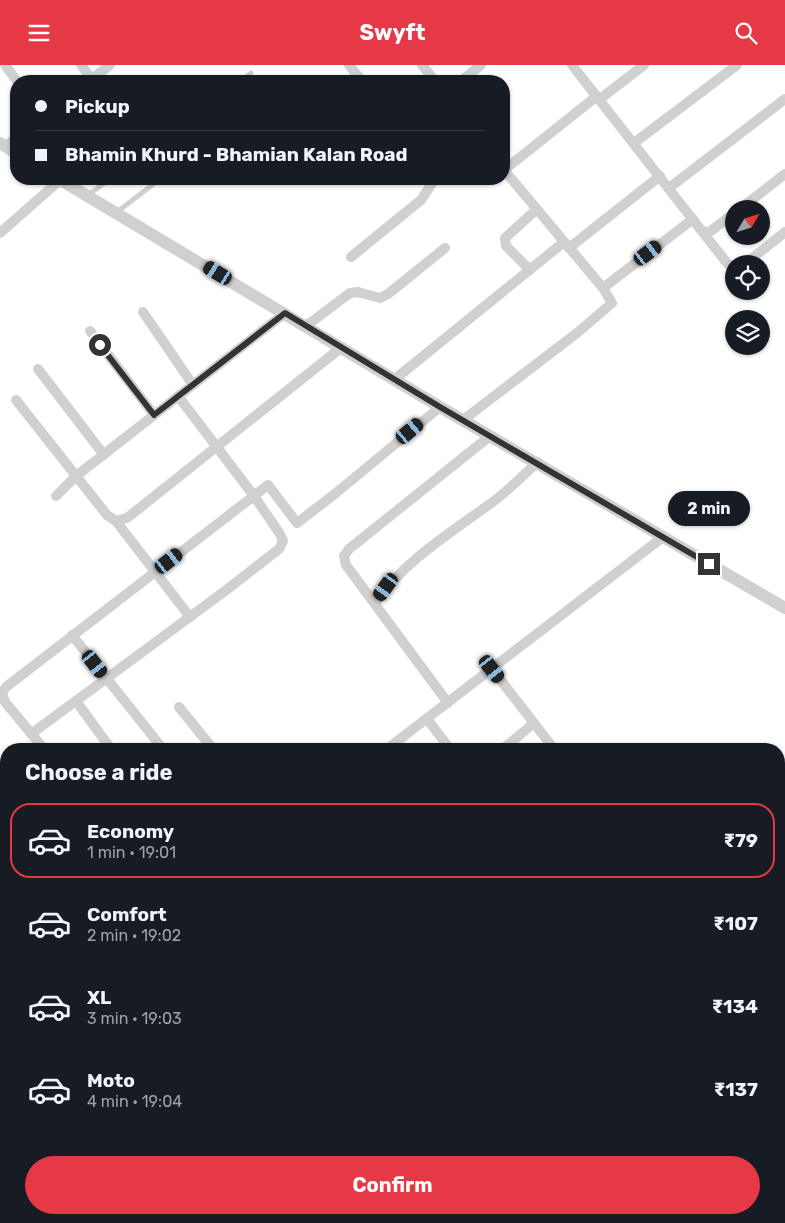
<!DOCTYPE html>
<meta charset="utf-8">
<style>
:root{--surface:#171b24;--page:#20242c;--text:#f1f3f6;--muted:#9ea1a6;--line:#363941;--accent:#e63946}
body{margin:0;font-family:Rubik,sans-serif;background:var(--page);color:var(--text);height:100vh;display:flex;flex-direction:column;font-size:19px;white-space:nowrap}
*{box-sizing:border-box;margin:0}
p{font-size:16px;color:var(--muted)}
.icon{flex:none;width:28px;height:28px;fill:none;stroke:currentColor;stroke-width:2;stroke-linecap:round;stroke-linejoin:round}
.map{position:relative;flex:1;overflow:hidden}
.sheet{position:absolute;left:0px;top:678px;width:785px;height:481px;display:flex;flex-direction:column;background:var(--surface);border-radius:20px 20px 0 0;box-shadow:0 1px 4px #0004}
.sheet>*{flex:none}
.banner{position:absolute;left:10px;top:10px;width:500px;height:110px;border-radius:20px;box-shadow:0 1px 4px #0004;display:grid;align-content:center;height:110px;padding:0 25px;background:var(--surface)}
.needle{width:32px;rotate:52deg}
.fabs{position:absolute;left:725px;top:135px;display:grid;gap:10px}
.fabs a{display:grid;place-items:center;width:45px;height:45px;border-radius:50%;background:var(--surface);box-shadow:0 1px 4px #0004;font-size:25px}
.end{position:absolute;width:22px;height:22px;margin:-11px;border:6px solid #333;background:#fff;box-shadow:0 0 0 2px #fff}
.from{border-radius:50%}
.bubble{position:absolute;height:35px;border-radius:18px;background:var(--surface);box-shadow:0 1px 4px #0004;font-size:16px;font-weight:700;line-height:35px;text-align:center}
.car{position:absolute;width:15px;height:30px;margin:-15px -8px;border-radius:6px;box-shadow:0 0 4px 1px #0007;background:linear-gradient(#222 24%,#8ab4d8 0 40%,#222 0 76%,#8ab4d8 0 86%,#222 0)}
.banner b{display:flex;align-items:center;gap:18px;height:48px;font-size:19px}
.banner b+b{border-top:1px solid var(--line)}
.banner i{width:12px;height:12px;background:var(--text)}
ul{padding:0;list-style:none}
li{display:flex;align-items:center;gap:15px;height:75px;margin:0 10px 8px;padding:0 15px;border:2px solid transparent;border-radius:20px}
li div{flex:1}
li b{display:block;font-size:19px}
li em{font-style:normal;font-weight:700}
li.current{border-color:var(--accent)}
li>.icon{width:45px;height:45px;stroke-width:1.5}
h2{padding:0 25px;font-size:22px;line-height:60px}
.button{display:flex;gap:10px;margin-top:auto;padding:10px 25px}
.button a{flex:1;height:58px;border-radius:30px;background:var(--accent);color:#fff;font-size:20px;font-weight:700;line-height:58px;text-align:center}
header{display:flex;justify-content:space-between;align-items:center;height:65px;padding:0 25px;background:var(--accent);color:#fff;font-size:22px;font-weight:700}
.map>svg:first-child{display:block}
.lines{fill:none;stroke-linecap:round;stroke-linejoin:round}
.service{stroke:#d0d0d0;stroke-width:5}
.minor{stroke:#d0d0d0;stroke-width:10}
.tertiary{stroke:#d0d0d0;stroke-width:12}
.route{stroke:#333;stroke-width:6}
</style>
<header><svg class="icon" aria-label="menu" viewBox="0 0 24 24"><path d="M4 6h16M4 12h16M4 18h16"/></svg>Swyft<svg class="icon" aria-label="search" viewBox="0 0 24 24"><circle cx="10" cy="10" r="6"/><path d="M15 15l6 6"/></svg></header>
<div class="map">
<svg width="785" height="1158" viewBox="0 0 785 1158">
<rect width="100%" height="100%" fill="#fff"/>
<g class="lines">
<!-- service -->
<g class="service">
<polyline points="240,16 251,8"/>
<polyline points="88,130 110,114"/>
<polyline points="117,147 160,114"/>
</g>
<!-- minor -->
<g class="minor">
<polyline points="5,0 17,16"/>
<polyline points="81,0 92,14"/>
<polyline points="349,0 362,16"/>
<polyline points="422,0 435,16"/>
<polyline points="572,0 701,165 707,168 711,166 734,148"/>
<polyline points="89,16 110,0"/>
<polyline points="461,16 481,0"/>
<polyline points="600,34 644,0"/>
<polyline points="634,78 737,0"/>
<polyline points="5,82 16,73"/>
<polyline points="504,105 597,31"/>
<polyline points="669,123 785,34"/>
<polyline points="740,144 785,109"/>
<polyline points="701,165 727,198 734,204"/>
<polyline points="0,168 60,115"/>
<polyline points="569,183 660,111"/>
<polyline points="351,192 421,135 435,114"/>
<polyline points="745,199 785,167"/>
<polyline points="530,205 506,181 505,173 537,144"/>
<polyline points="603,223 693,154"/>
<polyline points="143,247 193,320"/>
<polyline points="306,261 350,228 358,227 380,233 388,229 445,183"/>
<polyline points="90,266 154,350"/>
<polyline points="38,304 104,390"/>
<polyline points="395,314 564,177"/>
<polyline points="16,335 107,450 116,456 127,453 342,282"/>
<polyline points="463,355 577,268 612,238 603,223 504,105"/>
<polyline points="56,431 76,411 285,248"/>
<polyline points="116,456 190,552"/>
<path d="M 375,538 C 406,494 452,467 494,436 C 510,424 523,410 538,397"/>
<polyline points="72,570 163,684"/>
<polyline points="492,604 554,684"/>
<polyline points="76,636 111,684"/>
<polyline points="448,638 346,500 344,491 349,484 490,371"/>
<polyline points="179,642 213,684"/>
<polyline points="427,654 450,684"/>
<polyline points="31,669 225,526 279,484 283,476 280,469 254,431 178,331"/>
<polyline points="44,684 5,637 2,628 6,622 268,420 297,458 336,428 440,342"/>
<polyline points="387,684 663,472"/>
<polyline points="503,684 534,658"/>
<polyline points="0,702 6,710"/>
<polyline points="0,740 6,735"/>
<polyline points="779,795 785,790"/>
<polyline points="0,802 6,798"/>
<polyline points="779,867 785,876"/>
<polyline points="0,873 6,869"/>
<polyline points="0,943 6,939"/>
<polyline points="779,961 785,969"/>
<polyline points="0,981 6,976"/>
<polyline points="0,1002 6,1010"/>
<polyline points="779,1015 785,1010"/>
<polyline points="0,1051 6,1046"/>
<polyline points="0,1121 6,1116"/>
<polyline points="118,1152 122,1158"/>
<polyline points="181,1152 186,1158"/>
<polyline points="243,1152 247,1158"/>
<polyline points="0,1155 3,1158"/>
<polyline points="49,1158 56,1152"/>
<polyline points="602,1158 608,1152"/>
</g>
<!-- tertiary -->
<g class="tertiary">
<polyline points="0,78 16,88"/>
<polyline points="59,114 440,342 785,543"/>
<path d="M 785,750 C 779,757 781,767 785,775"/>
</g>
</g>
<g class="lines">
<!-- route -->
<polyline class="route" points="100,280 154,350 285,248 440,342 709,499"/>
</g>
</svg>
<div class="fabs">
<a><svg class="needle" viewBox="-14 -14 28 28"><path d="M0-13l5 13h-10z" fill="#e53935"/><path d="M0 13l5-13h-10z" fill="#9ea1a6"/></svg></a>
<a><svg class="icon" aria-label="locate" viewBox="0 0 24 24"><circle cx="12" cy="12" r="6"/><path d="M12 2v4M12 18v4M2 12h4M18 12h4"/></svg></a>
<a><svg class="icon" aria-label="layers" viewBox="0 0 24 24"><path d="M12 4l9 5-9 5-9-5zM3 14l9 5 9-5"/></svg></a>
</div>
<i class="end from" style="left:100px;top:280px"></i>
<i class="end" style="left:709px;top:499px"></i>
<div class="bubble" style="left:668px;top:426px;width:82px">2 min</div>
<i class="car" style="left:648px;top:188px;rotate:53deg"></i>
<i class="car" style="left:218px;top:208px;rotate:301deg"></i>
<i class="car" style="left:410px;top:366px;rotate:50deg"></i>
<i class="car" style="left:169px;top:496px;rotate:52deg"></i>
<i class="car" style="left:386px;top:522px;rotate:216deg"></i>
<i class="car" style="left:95px;top:599px;rotate:142deg"></i>
<i class="car" style="left:492px;top:604px;rotate:142deg"></i>
<div class="banner">
<b><i class="from"></i>Pickup</b>
<b><i></i>Bhamin Khurd - Bhamian Kalan Road</b>
</div>
<section class="sheet">
<h2>Choose a ride</h2>
<ul>
<li class="current"><svg class="icon" aria-label="car" viewBox="0 0 24 24"><path d="M5 17H2v-5l4-1 3-4h7l3 4 3 1v5h-3M9 17h6M6 11h13"/><circle cx="7" cy="17" r="2"/><circle cx="17" cy="17" r="2"/></svg><div><b>Economy</b><p>1 min · 19:01</p></div><em>₹79</em></li>
<li><svg class="icon" aria-label="car" viewBox="0 0 24 24"><path d="M5 17H2v-5l4-1 3-4h7l3 4 3 1v5h-3M9 17h6M6 11h13"/><circle cx="7" cy="17" r="2"/><circle cx="17" cy="17" r="2"/></svg><div><b>Comfort</b><p>2 min · 19:02</p></div><em>₹107</em></li>
<li><svg class="icon" aria-label="car" viewBox="0 0 24 24"><path d="M5 17H2v-5l4-1 3-4h7l3 4 3 1v5h-3M9 17h6M6 11h13"/><circle cx="7" cy="17" r="2"/><circle cx="17" cy="17" r="2"/></svg><div><b>XL</b><p>3 min · 19:03</p></div><em>₹134</em></li>
<li><svg class="icon" aria-label="car" viewBox="0 0 24 24"><path d="M5 17H2v-5l4-1 3-4h7l3 4 3 1v5h-3M9 17h6M6 11h13"/><circle cx="7" cy="17" r="2"/><circle cx="17" cy="17" r="2"/></svg><div><b>Moto</b><p>4 min · 19:04</p></div><em>₹137</em></li>
</ul>
<div class="button"><a>Confirm</a></div>
</section>
</div>
